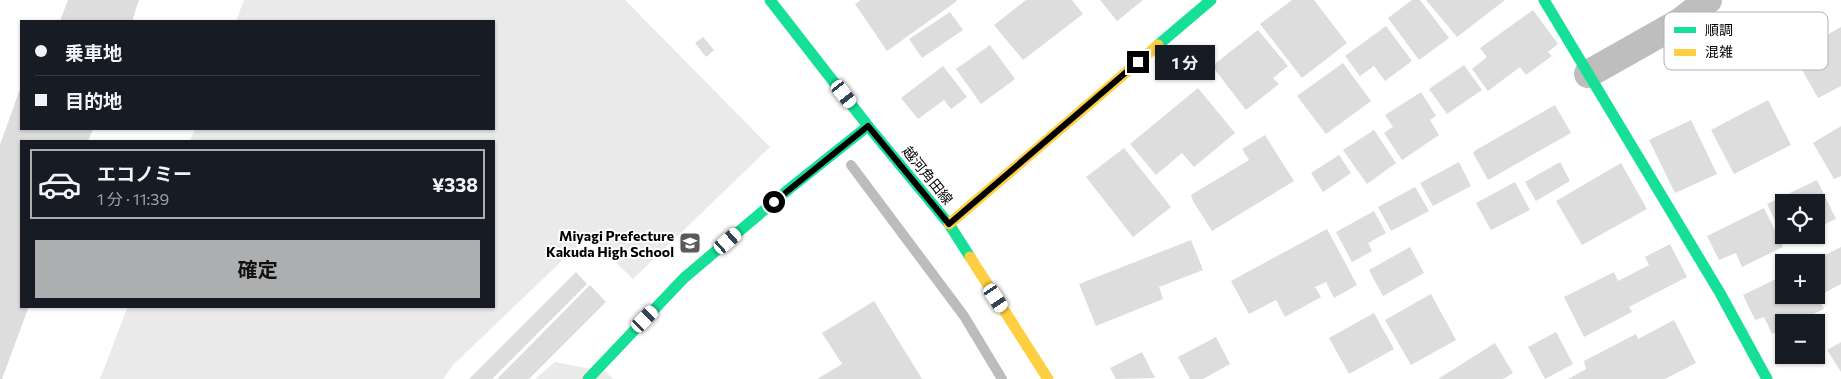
<!DOCTYPE html>
<html lang="ja">
<meta charset="utf-8">
<style>
:root{--surface:#171b24;--page:#242831;--text:#f1f3f6;--muted:#9ea1a6;--line:#363941;--accent:#adaeaf}
body{margin:0;font-family:Commissioner,"Noto Sans JP",sans-serif;background:var(--page);color:var(--text);height:100vh;display:flex;flex-direction:column;font-size:19px;white-space:nowrap}
*{box-sizing:border-box;margin:0}
p{font-size:16px;color:var(--muted)}
.icon{flex:none;width:28px;height:28px;fill:none;stroke:currentColor;stroke-width:2;stroke-linecap:round;stroke-linejoin:round}
.map{position:relative;flex:1;overflow:hidden}
.side{position:absolute;left:20px;top:140px;width:475px;height:168px;display:flex;flex-direction:column;background:var(--surface);border-radius:0px;box-shadow:0 1px 4px #0004}
.side>*{flex:none}
.guide{position:absolute;left:20px;top:20px;width:475px;height:110px;border-radius:0px;box-shadow:0 1px 4px #0004;display:grid;align-content:center;height:110px;padding:0 15px;background:var(--surface)}
.tools{position:absolute;left:1775px;top:194px;display:grid;gap:10px}
.tools a{display:grid;place-items:center;width:50px;height:50px;border-radius:0px;background:var(--surface);box-shadow:0 1px 4px #0004;font-size:25px}
.end{position:absolute;width:22px;height:22px;margin:-11px;border:6px solid #000;background:#fff;box-shadow:0 0 0 2px #fff}
.from{border-radius:50%}
.bubble{position:absolute;height:35px;border-radius:0px;background:var(--surface);box-shadow:0 1px 4px #0004;font-size:16px;font-weight:700;line-height:35px;text-align:center}
.car{position:absolute;width:15px;height:30px;margin:-15px -8px;border-radius:6px;box-shadow:0 0 4px 1px #0007;background:linear-gradient(#fff 24%,#345 0 40%,#fff 0 76%,#345 0 86%,#fff 0)}
.guide b{display:flex;align-items:center;gap:18px;height:48px;font-size:19px}
.guide b+b{border-top:1px solid var(--line)}
.guide i{width:12px;height:12px;background:var(--text)}
ul{padding:9px 0 0;list-style:none}
li{display:flex;align-items:center;gap:15px;height:70px;margin:0 10px 8px;padding:0 5px;border:2px solid transparent;border-radius:0px}
li div{flex:1}
li b{display:block;font-size:19px}
li em{font-style:normal;font-weight:700}
li.current{border-color:var(--accent)}
li>.icon{width:45px;height:45px;stroke-width:1.5}
.cta{display:flex;gap:10px;margin-top:auto;padding:10px 15px}
.cta a{flex:1;height:58px;border-radius:0px;background:var(--accent);color:#111;font-size:20px;font-weight:700;line-height:58px;text-align:center}
.map>svg:first-child{display:block}
.green{fill:#eaeaea}
.lines{fill:none;stroke-linecap:round;stroke-linejoin:round}
.stream{stroke:#bcbcbc;stroke-width:10}
.building{fill:#ddd}
.street{stroke:#bebebe;stroke-width:28}
.fast{stroke:#16e098;stroke-width:11}
.slow{stroke:#ffcf43;stroke-width:11}
.route{stroke:#000;stroke-width:6}
.labels{text-anchor:middle;dominant-baseline:central;stroke-width:4;stroke-linejoin:round;paint-order:stroke}
.street-label{font-size:14px;fill:#000;stroke:#fff}
.poi-label{font-size:14px;font-weight:bold;fill:#000;stroke:#fff;text-anchor:end}
.key{fill:#fff;stroke:#b2b2b2;stroke-width:1}
.key-label{font-size:14px;fill:#000}
</style>
<div class="map">
<svg width="1841" height="379" viewBox="0 0 1841 379">
<rect width="100%" height="100%" fill="#fff"/>
<!-- green -->
<g class="green">
<polygon points="244,0 625,0 770,147 633,279 588,236 453,365 443,379 100,379 128,306 494,306 494,141 190,141 195,129 494,129 494,21 236,21"/>
<polygon points="555,362 606,372 613,379 535,379"/>
</g>
<g class="lines">
<!-- stream -->
<polyline class="stream" points="851,165 964,316 1002,379"/>
</g>
<!-- building -->
<g class="building">
<polygon points="68,0 139,0 132,21 60,21"/>
<polygon points="861,0 956,0 957,1 887,51 855,4"/>
<polygon points="1026,0 1072,0 1083,14 1023,60 994,25"/>
<polygon points="1100,0 1143,0 1117,21"/>
<polygon points="1292,0 1314,0 1347,43 1302,78 1260,24"/>
<polygon points="1412,0 1420,0 1449,38 1419,60 1388,18"/>
<polygon points="1426,0 1505,0 1457,37"/>
<polygon points="1533,10 1558,44 1548,52 1552,56 1526,75 1520,67 1488,91 1472,69 1487,57 1480,48"/>
<polygon points="950,12 963,30 922,58 909,39"/>
<polygon points="1386,26 1412,61 1385,81 1374,66 1360,76 1345,56"/>
<polygon points="1841,27 1841,86 1818,98 1793,54"/>
<polygon points="1258,30 1288,66 1273,78 1279,84 1246,110 1212,66"/>
<polygon points="703,37 714,50 706,57 695,43"/>
<polygon points="990,45 1015,79 981,104 956,69"/>
<polygon points="1343,63 1371,101 1326,134 1297,96"/>
<polygon points="1464,65 1482,90 1447,114 1429,89"/>
<polygon points="943,66 967,97 951,109 944,100 918,119 901,98"/>
<polygon points="21,86 21,129 93,129 88,141 21,141 21,306 29,306 2,379 0,379 0,145"/>
<polygon points="1198,88 1235,133 1194,167 1182,153 1156,175 1130,144"/>
<polygon points="1421,92 1436,116 1430,120 1439,135 1402,160 1384,133 1393,127 1385,115"/>
<polygon points="1768,100 1791,145 1734,174 1711,130"/>
<polygon points="1555,105 1571,133 1488,180 1473,153 1476,150"/>
<polygon points="1691,120 1717,174 1675,193 1649,140"/>
<polygon points="1841,126 1841,176 1834,179 1813,143"/>
<polygon points="1374,130 1396,163 1367,184 1343,150"/>
<polygon points="1265,135 1294,181 1212,231 1193,201 1191,195 1249,160 1242,149"/>
<polygon points="1124,148 1171,207 1133,237 1086,177"/>
<polygon points="1339,155 1351,173 1323,192 1311,173"/>
<polygon points="1459,162 1471,186 1433,206 1420,183"/>
<polygon points="1560,162 1570,181 1536,201 1525,182"/>
<polygon points="1621,163 1647,209 1582,245 1556,201"/>
<polygon points="1817,180 1836,219 1816,228 1816,202 1784,202 1784,235 1802,235 1786,243 1767,204"/>
<polygon points="1515,182 1530,210 1491,230 1476,203"/>
<polygon points="1415,187 1429,211 1391,231 1378,207"/>
<polygon points="1764,208 1783,247 1742,267 1736,253 1719,260 1707,236"/>
<polygon points="1374,211 1386,233 1368,243 1372,251 1352,262 1336,232"/>
<polygon points="1327,229 1357,285 1334,298 1326,282 1315,287 1321,297 1285,317 1276,300 1249,314 1231,281"/>
<polygon points="1191,240 1203,270 1159,287 1163,299 1096,326 1079,284"/>
<polygon points="1670,244 1687,277 1629,307 1632,312 1584,337 1564,297 1614,272 1618,281 1649,265 1645,257"/>
<polygon points="1410,247 1424,273 1383,296 1369,270"/>
<polygon points="1841,247 1841,284 1822,294 1816,284 1816,262 1811,262"/>
<polygon points="576,272 587,284 492,379 469,379"/>
<polygon points="1784,275 1784,295 1816,295 1824,309 1796,322 1784,322 1784,328 1772,334 1764,317 1755,320 1743,295"/>
<polygon points="590,285 606,302 529,379 497,379"/>
<polygon points="1431,294 1456,340 1411,365 1385,320"/>
<polygon points="874,301 922,379 817,379 842,364 822,333"/>
<polygon points="1374,313 1394,349 1349,374 1329,338"/>
<polygon points="1674,320 1696,363 1665,379 1568,379 1586,369 1584,361 1636,334 1638,339"/>
<polygon points="1556,332 1573,364 1545,379 1528,347"/>
<polygon points="1216,337 1230,364 1203,379 1190,379 1178,357"/>
<polygon points="1841,342 1841,372 1827,350"/>
<polygon points="1495,343 1513,373 1503,379 1438,379"/>
<polygon points="1142,352 1155,378 1116,379 1110,368"/>
</g>
<g class="lines">
<!-- street -->
<polyline class="street" points="1588,74 1680,22 1708,0"/>
<!-- fast -->
<g class="fast">
<polyline points="770,0 868,126 949,224 970,257"/>
<polyline points="1544,0 1720,293 1767,379"/>
<polyline points="1158,45 1211,0"/>
<polyline points="588,379 684,278 789,189 868,126"/>
</g>
<!-- slow -->
<g class="slow">
<polyline points="949,224 1158,45"/>
<polyline points="970,257 1048,379"/>
</g>
</g>
<g class="lines">
<!-- route -->
<polyline class="route" points="774,202 868,126 949,224 1138,62"/>
</g>
<!-- icons -->
<defs>
<g id="school-square" transform="scale(1.125)"><rect x="-9" y="-9" width="18" height="18" rx="4" fill="#595959" stroke="#fff"/><path d="M0-5L7-2L0 1L-7-2ZM-4 1L0 2.5L4 1V4Q0 6-4 4Z" fill="#fff"/></g>
</defs>
<g fill-rule="evenodd">
<use href="#school-square" x="690" y="243"/>
</g>
<g class="labels">
<!-- street labels -->
<g class="street-label">
<text transform="translate(928 175) rotate(51)">越河角田線</text>
</g>
<!-- poi labels -->
<g class="poi-label">
<text x="674" y="235">Miyagi Prefecture<tspan x="674" dy="16">Kakuda High School</tspan></text>
</g>
</g>
<!-- legend -->
<rect x="1664" y="12" width="164" height="58" rx="8" class="key"/>
<rect x="1674" y="27" width="22" height="6" fill="#16e098"/>
<rect x="1674" y="49" width="22" height="7" fill="#ffcf43"/>
<g class="key-label">
<text x="1705" y="35">順調</text>
<text x="1705" y="57">混雑</text>
</g>
</svg>
<div class="tools">
<a><svg class="icon" aria-label="locate" viewBox="0 0 24 24"><circle cx="12" cy="12" r="6"/><path d="M12 2v4M12 18v4M2 12h4M18 12h4"/></svg></a>
<a>+</a>
<a>−</a>
</div>
<i class="end from" style="left:774px;top:202px"></i>
<i class="end" style="left:1138px;top:62px"></i>
<div class="bubble" style="left:1155px;top:45px;width:60px">1 分</div>
<i class="car" style="left:844px;top:94px;rotate:142deg"></i>
<i class="car" style="left:728px;top:241px;rotate:49deg"></i>
<i class="car" style="left:996px;top:298px;rotate:147deg"></i>
<i class="car" style="left:645px;top:319px;rotate:44deg"></i>
<div class="guide">
<b><i class="from"></i>乗車地</b>
<b><i></i>目的地</b>
</div>
<section class="side">
<ul>
<li class="current"><svg class="icon" aria-label="car" viewBox="0 0 24 24"><path d="M5 17H2v-5l4-1 3-4h7l3 4 3 1v5h-3M9 17h6M6 11h13"/><circle cx="7" cy="17" r="2"/><circle cx="17" cy="17" r="2"/></svg><div><b>エコノミー</b><p>1 分 · 11:39</p></div><em>¥338</em></li>
</ul>
<div class="cta"><a>確定</a></div>
</section>
</div>
